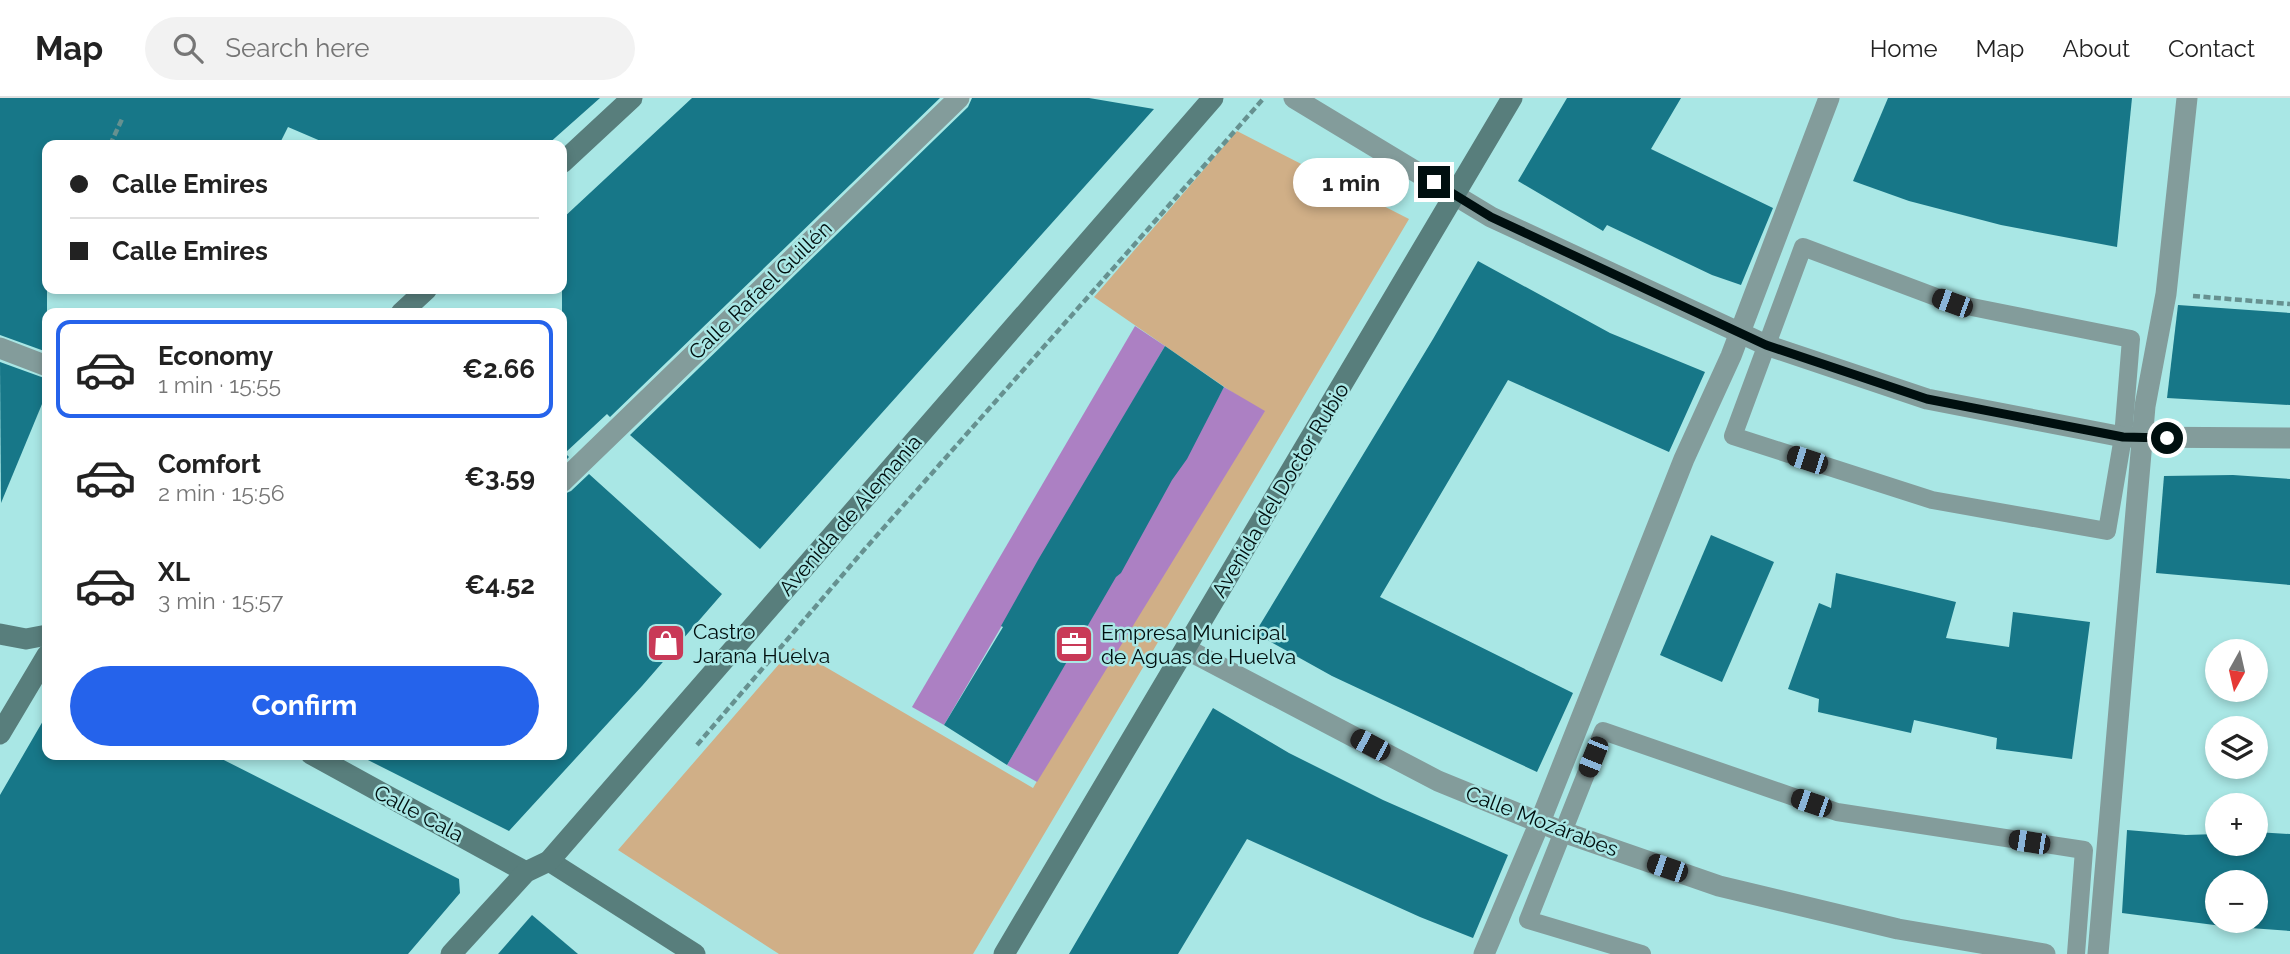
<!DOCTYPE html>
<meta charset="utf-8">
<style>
:root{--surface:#fff;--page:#f2f2f2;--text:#222;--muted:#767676;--line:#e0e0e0;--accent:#2563eb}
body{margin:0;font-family:Raleway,sans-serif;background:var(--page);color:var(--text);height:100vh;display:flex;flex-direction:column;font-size:26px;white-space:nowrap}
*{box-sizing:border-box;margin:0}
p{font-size:23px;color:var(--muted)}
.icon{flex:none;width:38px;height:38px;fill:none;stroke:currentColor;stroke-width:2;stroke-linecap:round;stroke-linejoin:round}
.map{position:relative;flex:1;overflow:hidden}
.sheet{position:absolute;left:42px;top:210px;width:525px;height:452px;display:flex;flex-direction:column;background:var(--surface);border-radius:14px;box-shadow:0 4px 10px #0003}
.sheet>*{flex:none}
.hud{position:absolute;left:42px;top:42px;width:525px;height:154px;border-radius:14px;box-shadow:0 4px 10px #0003;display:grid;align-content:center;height:154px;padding:0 28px;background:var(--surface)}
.needle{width:46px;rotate:188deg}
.tools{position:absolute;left:2205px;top:541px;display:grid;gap:14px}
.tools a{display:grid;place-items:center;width:63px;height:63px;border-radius:50%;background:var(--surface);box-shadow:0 4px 10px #0003;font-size:35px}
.end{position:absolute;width:32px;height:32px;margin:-16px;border:9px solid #000f0f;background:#fff;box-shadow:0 0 0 4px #fff}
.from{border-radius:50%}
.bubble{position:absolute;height:49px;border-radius:24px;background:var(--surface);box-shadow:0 4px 10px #0003;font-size:23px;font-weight:700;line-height:49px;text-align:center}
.car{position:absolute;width:21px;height:42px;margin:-21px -10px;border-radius:9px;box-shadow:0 0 5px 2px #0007;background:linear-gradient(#222 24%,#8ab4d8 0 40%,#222 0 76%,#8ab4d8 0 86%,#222 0)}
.hud b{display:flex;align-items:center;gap:24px;height:66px;font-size:26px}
.hud b+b{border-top:2px solid var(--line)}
.hud i{width:18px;height:18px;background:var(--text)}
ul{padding:12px 0 0;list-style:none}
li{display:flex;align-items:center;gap:21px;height:98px;margin:0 14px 10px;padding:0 14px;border:4px solid transparent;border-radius:14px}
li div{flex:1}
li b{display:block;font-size:26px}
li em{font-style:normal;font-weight:700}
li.current{border-color:var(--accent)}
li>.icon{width:63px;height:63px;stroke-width:1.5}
.button{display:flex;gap:14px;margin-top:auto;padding:14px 28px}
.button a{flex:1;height:80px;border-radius:42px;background:var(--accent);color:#fff;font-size:28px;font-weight:700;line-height:80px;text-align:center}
header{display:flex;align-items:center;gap:42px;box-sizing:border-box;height:98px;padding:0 35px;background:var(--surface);border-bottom:2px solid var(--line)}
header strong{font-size:33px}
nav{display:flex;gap:38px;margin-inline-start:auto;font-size:24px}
.search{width:490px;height:63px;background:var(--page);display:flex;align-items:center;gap:18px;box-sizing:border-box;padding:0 24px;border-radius:38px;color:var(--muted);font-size:26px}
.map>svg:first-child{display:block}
.green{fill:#d0af87}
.water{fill:#ac80c3}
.building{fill:#177788;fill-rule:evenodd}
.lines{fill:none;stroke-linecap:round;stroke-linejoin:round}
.path{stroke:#669190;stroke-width:4.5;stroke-dasharray:7 3.5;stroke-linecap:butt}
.lane{stroke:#839c9b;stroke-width:18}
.street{stroke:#839c9b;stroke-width:21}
.secondary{stroke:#587e7c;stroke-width:21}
.route{stroke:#000f0f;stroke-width:9}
.labels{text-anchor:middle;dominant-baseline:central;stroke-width:5;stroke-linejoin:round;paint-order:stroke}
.street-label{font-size:21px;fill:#000f0f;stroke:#a9e7e5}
.poi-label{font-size:21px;fill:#000f0f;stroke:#a9e7e5;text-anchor:start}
</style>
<header>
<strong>Map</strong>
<div class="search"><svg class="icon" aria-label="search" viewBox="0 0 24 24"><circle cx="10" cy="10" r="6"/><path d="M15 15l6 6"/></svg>Search here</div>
<nav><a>Home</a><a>Map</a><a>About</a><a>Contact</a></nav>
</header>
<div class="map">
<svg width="2290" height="856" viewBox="0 0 2290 856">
<rect width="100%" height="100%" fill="#a9e7e5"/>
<!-- green -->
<polygon class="green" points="1237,33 1409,121 973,856 779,856 618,752 793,550 1033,690 1255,310 1094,199"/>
<!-- water -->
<g class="water">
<polygon points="1135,228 1165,248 944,627 912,609"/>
<polygon points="1224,289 1265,313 1037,684 1007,667"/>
</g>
<!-- building -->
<g class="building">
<polygon points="0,0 600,0 547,47 330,47 288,29 279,47 47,47 47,254 0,237"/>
<polygon points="692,0 940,0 610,319 607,316 565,355 569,359 562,366 562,121"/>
<polygon points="972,0 1089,0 1154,11 760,451 630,337 968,9"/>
<polygon points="1567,0 1681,0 1651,51 1773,110 1741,187 1712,177 1607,127 1603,133 1518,83"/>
<polygon points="1888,0 2132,0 2117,149 2001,127 1909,103 1853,83"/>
<polygon points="1478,163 1610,235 1705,274 1669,354 1508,282 1380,499 1573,595 1537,674 1332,578 1255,535 1433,241"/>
<polygon points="2178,207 2290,215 2290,307 2167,300"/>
<polygon points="1165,248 1224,289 1187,361 1172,382 1121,475 1116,479 1007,667 944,627 1003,529 1001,528 1038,462"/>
<polygon points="0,264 47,281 47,294 1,405"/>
<polygon points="589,376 722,496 642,588 509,733 356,656 562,656 562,397 571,393"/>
<polygon points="2233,377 2290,381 2290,487 2156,475 2164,378"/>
<polygon points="1711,437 1774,464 1722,584 1660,557"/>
<polygon points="1836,475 1956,504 1946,540 2009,549 2013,514 2090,524 2072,661 1996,651 1997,640 1914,622 1911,635 1818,614 1819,601 1788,591 1819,505 1831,510"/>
<polygon points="1213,610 1289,655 1383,702 1508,757 1473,840 1420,819 1247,741 1178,856 1069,856"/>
<polygon points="47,616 47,656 212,656 459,781 460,795 408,856 0,856 0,697"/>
<path d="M 2127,732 L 2186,737 L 2217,736 L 2217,746 L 2256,746 L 2256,734 L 2290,736 L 2290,833 L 2222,828 L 2122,815 ZM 2217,784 L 2256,784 L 2256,822 L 2217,822 Z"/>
<polygon points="532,817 578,856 498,856"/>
</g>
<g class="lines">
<!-- path -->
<g class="path">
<polyline points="110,47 122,21"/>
<polyline points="2193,198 2290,206"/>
<polyline points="697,647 864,452 1264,0"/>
</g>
<!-- lane -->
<g class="lane">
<polygon points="1803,149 1952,205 2131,241 2123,339 2107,433 1932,402 1733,338"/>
<polyline points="1642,856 1528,822 1603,633 1837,714 2084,752 2076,856"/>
</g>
<!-- street -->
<g class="street">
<polyline points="1294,0 1491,119 1766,247 1927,301 2123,339 2290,340"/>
<polyline points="0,250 47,268"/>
<polyline points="562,384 959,0"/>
<polyline points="1186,551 1438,683 1563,734 1719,788 1898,831 2045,856"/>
<polyline points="1484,856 1540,724 1684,361 1731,258 1829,0"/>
<polyline points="2098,856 2145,308 2166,196 2187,0"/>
</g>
<!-- secondary -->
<g class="secondary">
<polyline points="562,65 632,0"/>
<polyline points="401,215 427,191"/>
<polyline points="0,536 26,541 47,537"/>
<polyline points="0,636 47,557"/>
<polyline points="311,656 526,774"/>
<polyline points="549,763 695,856"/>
<polyline points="451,856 526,774 549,763 1213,0"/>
<polyline points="1004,856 1512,0"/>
</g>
</g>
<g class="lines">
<!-- route -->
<polyline class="route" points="1434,84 1491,119 1766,247 1927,301 2123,339 2167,340"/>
</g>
<!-- icons -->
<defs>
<g id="shop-square" transform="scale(2.0125)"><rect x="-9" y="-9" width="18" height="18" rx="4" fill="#c93957" stroke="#a9e7e5"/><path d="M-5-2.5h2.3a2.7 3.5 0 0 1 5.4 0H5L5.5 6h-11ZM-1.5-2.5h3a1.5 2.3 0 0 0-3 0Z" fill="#fff"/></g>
<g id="office-square" transform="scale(2.0125)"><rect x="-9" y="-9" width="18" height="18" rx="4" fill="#c93957" stroke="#a9e7e5"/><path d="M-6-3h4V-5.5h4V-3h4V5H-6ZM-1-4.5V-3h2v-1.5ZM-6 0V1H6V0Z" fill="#fff"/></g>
</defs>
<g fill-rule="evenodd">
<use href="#shop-square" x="666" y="545"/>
<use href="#office-square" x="1074" y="546"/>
</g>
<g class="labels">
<!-- street labels -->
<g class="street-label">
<text transform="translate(760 192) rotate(-44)">Calle Rafael Guillén</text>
<text transform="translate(1280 392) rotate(-59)">Avenida del Doctor Rubio</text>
<text transform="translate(850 417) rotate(-49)">Avenida de Alemania</text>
<text transform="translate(419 715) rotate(28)">Calle Cala</text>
<text transform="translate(1542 723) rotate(21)">Calle Mozárabes</text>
</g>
<!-- poi labels -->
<g class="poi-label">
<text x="693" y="533">Castro<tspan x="693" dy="24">Jarana Huelva</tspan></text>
<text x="1101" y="534">Empresa Municipal<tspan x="1101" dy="24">de Aguas de Huelva</tspan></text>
</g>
</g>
</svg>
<div class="tools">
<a><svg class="needle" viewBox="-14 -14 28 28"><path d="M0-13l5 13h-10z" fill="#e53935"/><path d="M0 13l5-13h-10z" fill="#767676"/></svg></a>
<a><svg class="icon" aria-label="layers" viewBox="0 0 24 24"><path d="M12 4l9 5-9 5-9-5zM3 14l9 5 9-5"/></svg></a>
<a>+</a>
<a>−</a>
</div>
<i class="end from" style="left:2167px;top:340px"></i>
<i class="end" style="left:1434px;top:84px"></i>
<div class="bubble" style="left:1293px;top:60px;width:116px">1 min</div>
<i class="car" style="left:1952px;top:205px;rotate:290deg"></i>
<i class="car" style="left:1807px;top:362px;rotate:288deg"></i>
<i class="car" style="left:1370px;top:647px;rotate:298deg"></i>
<i class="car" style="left:1593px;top:659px;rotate:202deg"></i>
<i class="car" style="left:1811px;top:705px;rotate:289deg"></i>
<i class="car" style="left:2029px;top:744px;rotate:279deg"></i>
<i class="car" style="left:1667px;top:770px;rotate:289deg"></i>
<div class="hud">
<b><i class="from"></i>Calle Emires</b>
<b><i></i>Calle Emires</b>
</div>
<section class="sheet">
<ul>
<li class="current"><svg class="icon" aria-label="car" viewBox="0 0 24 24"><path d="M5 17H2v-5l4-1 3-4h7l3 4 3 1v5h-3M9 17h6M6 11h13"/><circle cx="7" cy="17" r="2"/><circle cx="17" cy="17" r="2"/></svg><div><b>Economy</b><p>1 min · 15:55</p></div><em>€2.66</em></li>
<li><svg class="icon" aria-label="car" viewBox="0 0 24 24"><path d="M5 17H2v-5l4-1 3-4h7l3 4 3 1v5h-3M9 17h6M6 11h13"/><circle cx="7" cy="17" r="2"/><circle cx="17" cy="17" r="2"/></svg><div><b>Comfort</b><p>2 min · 15:56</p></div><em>€3.59</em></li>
<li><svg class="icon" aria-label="car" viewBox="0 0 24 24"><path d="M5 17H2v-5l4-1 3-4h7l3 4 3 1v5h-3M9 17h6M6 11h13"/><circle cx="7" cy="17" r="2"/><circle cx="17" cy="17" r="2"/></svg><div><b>XL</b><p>3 min · 15:57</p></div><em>€4.52</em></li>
</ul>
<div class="button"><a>Confirm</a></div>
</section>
</div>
